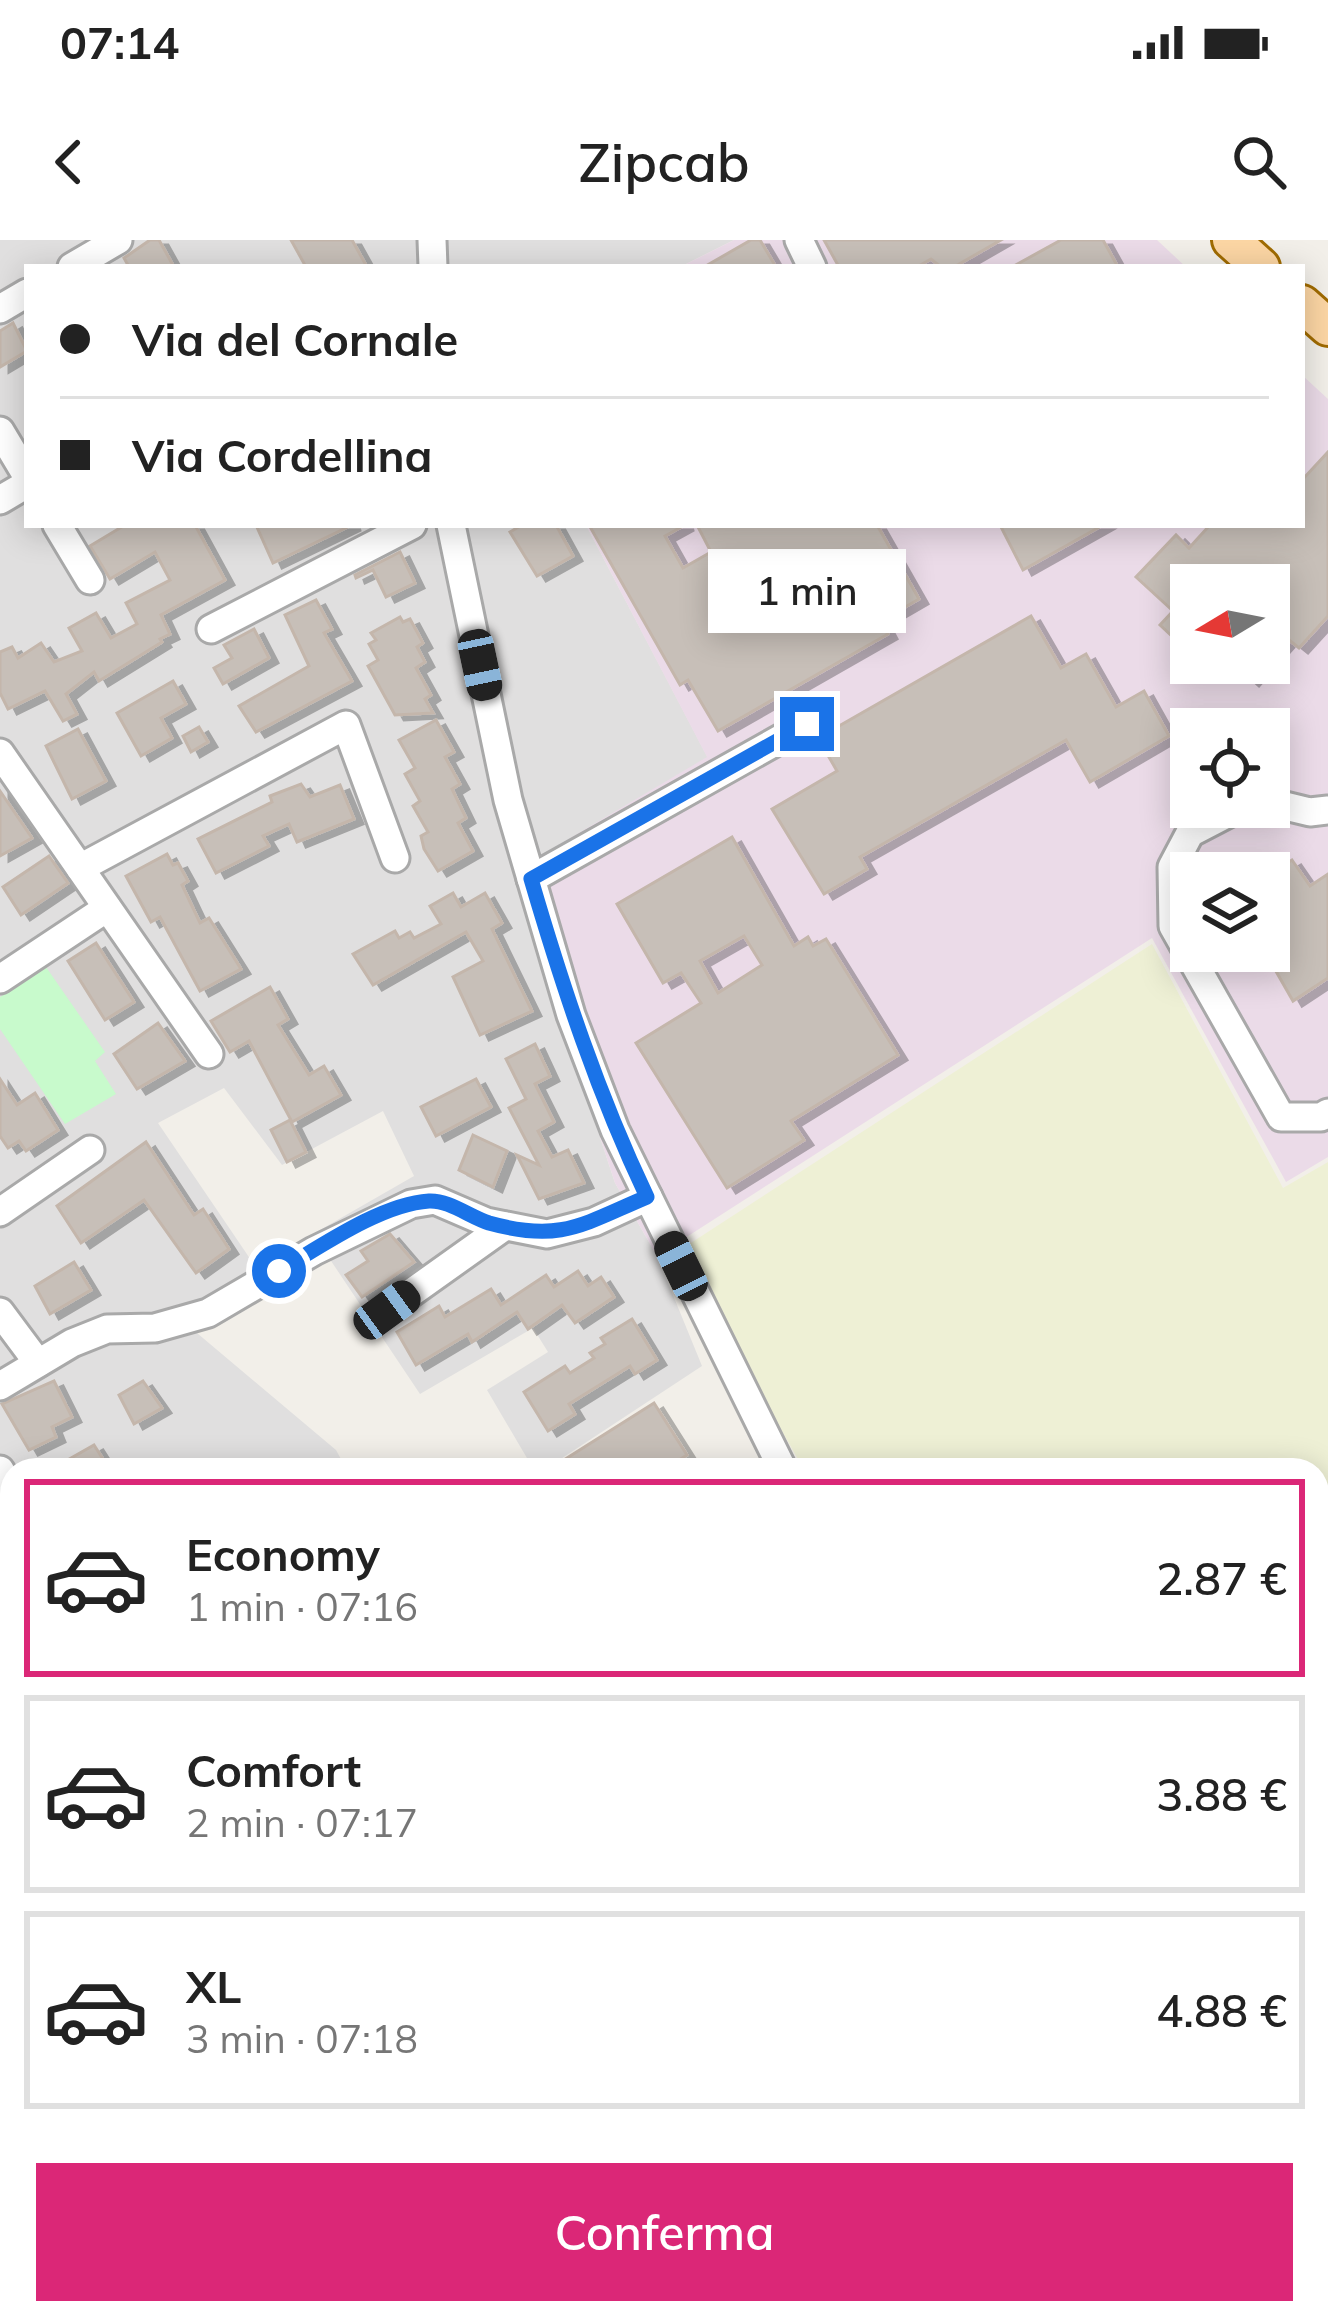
<!DOCTYPE html>
<html lang="it">
<meta charset="utf-8">
<style>
:root{--surface:#fff;--page:#f2f2f2;--text:#222;--muted:#767676;--line:#e0e0e0;--accent:#db2777}
body{margin:0;font-family:Mulish,sans-serif;background:var(--page);color:var(--text);height:100vh;display:flex;flex-direction:column;font-size:45px;white-space:nowrap}
*{box-sizing:border-box;margin:0}
p{font-size:39px;color:var(--muted)}
.icon{flex:none;width:66px;height:66px;fill:none;stroke:currentColor;stroke-width:2;stroke-linecap:round;stroke-linejoin:round}
.map{position:relative;flex:1;overflow:hidden}
.panel{position:absolute;left:0px;top:1218px;width:1329px;height:867px;display:flex;flex-direction:column;background:var(--surface);border-radius:36px 36px 0 0;box-shadow:0 6px 30px #0003}
.panel>*{flex:none}
.hud{position:absolute;left:24px;top:24px;width:1281px;height:264px;border-radius:0px;box-shadow:0 6px 30px #0003;display:grid;align-content:center;height:264px;padding:0 36px;background:var(--surface)}
.needle{width:78px;rotate:260deg}
.controls{position:absolute;left:1170px;top:324px;display:grid;gap:24px}
.controls a{display:grid;place-items:center;width:120px;height:120px;border-radius:0px;background:var(--surface);box-shadow:0 6px 30px #0003;font-size:60px}
.end{position:absolute;width:54px;height:54px;margin:-27px;border:15px solid #1a73e8;background:#fff;box-shadow:0 0 0 6px #fff}
.from{border-radius:50%}
.bubble{position:absolute;height:84px;border-radius:0px;background:var(--surface);box-shadow:0 6px 30px #0003;font-size:39px;font-weight:600;line-height:84px;text-align:center}
.car{position:absolute;width:36px;height:72px;margin:-36px -18px;border-radius:15px;box-shadow:0 0 9px 3px #0007;background:linear-gradient(#222 24%,#8ab4d8 0 40%,#222 0 76%,#8ab4d8 0 86%,#222 0)}
.hud b{display:flex;align-items:center;gap:42px;height:114px;font-size:45px}
.hud b+b{border-top:3px solid var(--line)}
.hud i{width:30px;height:30px;background:var(--text)}
ul{padding:21px 0 0;list-style:none}
li{display:flex;align-items:center;gap:36px;height:198px;margin:0 24px 18px;padding:0 12px;border:6px solid var(--line);border-radius:0px}
li div{flex:1}
li b{display:block;font-size:45px}
li em{font-style:normal;font-weight:600}
li.on{border-color:var(--accent)}
li>.icon{width:108px;height:108px;stroke-width:1.5}
.action{display:flex;gap:24px;margin-top:auto;padding:24px 36px}
.action a{flex:1;height:138px;border-radius:0px;background:var(--accent);color:#fff;font-size:48px;font-weight:600;line-height:138px;text-align:center}
.status{display:flex;justify-content:space-between;align-items:center;height:84px;padding:0 60px;background:var(--surface);direction:ltr}
.status svg{height:33px;fill:currentColor}
header{display:flex;justify-content:space-between;align-items:center;height:156px;padding:0 36px;background:var(--surface);font-size:54px;font-weight:600}
.map>svg:first-child{display:block}
.residential{fill:#e0dfdf}
.industrial{fill:#ebdbe8;fill-rule:evenodd}
.farmland{fill:#eef0d5}
.park{fill:#c8facc}
.building{fill:#c7bfb8;stroke:#c4b6ab;stroke-width:3;fill-rule:evenodd;filter:url(#shadow)}
.lines{fill:none;stroke-linecap:round;stroke-linejoin:round}
.minor-casing{stroke:#a9a9a9;stroke-width:33}
.major-casing{stroke:#a06b00;stroke-width:42}
.minor{stroke:#fff;stroke-width:27}
.major{stroke:#fcd6a4;stroke-width:36}
.route{stroke:#1a73e8;stroke-width:15}
</style>
<div class="status"><b>07:14</b><svg viewBox="0 0 49 12"><path d="M0 12V9h3v3zM5 12V6h3v6zM10 12V3h3v9zM15 12V0h3v12zM26 1h20v11H26zM47 4h2v5h-2z"/></svg></div>
<header><svg class="icon" aria-label="back" viewBox="0 0 24 24"><path d="M15 5l-7 7 7 7"/></svg>Zipcab<svg class="icon" aria-label="search" viewBox="0 0 24 24"><circle cx="10" cy="10" r="6"/><path d="M15 15l6 6"/></svg></header>
<div class="map">
<svg width="1328" height="2083" viewBox="0 0 1328 2083">
<defs>
<filter id="shadow"><feDropShadow dx="9" dy="5" stdDeviation="0" flood-color="#0004"/></filter>
</defs>
<rect width="100%" height="100%" fill="#f2efe9"/>
<!-- residential -->
<polygon class="residential" points="0,0 734,0 680,27 27,27 27,285 586,285 708,518 513,633 615,943 657,1016 702,1126 544,1230 534,1230 487,1150 548,1112 533,1088 420,1154 313,994 414,936 383,871 282,925 224,848 158,883 259,1032 178,1077 336,1210 347,1230 12,1230 12,1529 0,1508"/>
<!-- industrial -->
<g class="industrial">
<polygon points="734,0 1157,0 1186,27 680,27"/>
<path d="M 1302,135 L 1328,159 L 1328,917 L 1286,942 L 1152,698 L 657,1016 L 615,943 L 513,632 L 707,517 L 586,285 L 1302,285 ZM 1191,345 L 1269,345 L 1269,423 L 1191,423 ZM 1191,489 L 1269,489 L 1269,567 L 1191,567 ZM 1191,633 L 1269,633 L 1269,711 L 1191,711 Z"/>
<polygon points="1317,1798 1328,1817 1328,1861 1317,1868"/>
</g>
<!-- farmland -->
<g class="farmland">
<polygon points="1152,704 1283,948 1328,922 1328,1660 1317,1641 1317,1230 804,1230 680,1010"/>
<polygon points="1328,1701 1328,1817 1317,1798 1317,1713"/>
<polygon points="1328,1861 1328,2083 1218,2083 1221,2073 1317,2073 1317,1868"/>
</g>
<!-- park -->
<polygon class="park" points="46,727 105,812 95,821 116,854 65,884 0,789 0,757"/>
<!-- building -->
<g class="building">
<polygon points="150,0 159,0 174,27 129,27 124,18"/>
<polygon points="291,0 352,0 367,27 306,27"/>
<polygon points="751,0 760,0 776,27 704,27"/>
<polygon points="824,0 1001,0 954,27 941,27 931,19 917,27 839,27"/>
<polygon points="1061,0 1103,0 1118,27 1012,27"/>
<polygon points="13,83 27,111 0,127 0,91"/>
<polygon points="1328,212 1328,376 1299,408 1288,399 1269,420 1269,345 1191,345 1191,414 1160,385 1173,371 1136,337 1176,295 1189,308 1210,285 1302,285 1302,240"/>
<polygon points="125,285 195,285 225,340 161,375 170,394 160,399 162,402 99,441 94,432 66,454 77,474 63,481 45,451 8,469 0,453 0,412 12,407 18,418 41,403 54,422 82,411 69,388 96,373 111,398 137,384 126,363 170,340 155,312 110,339 90,306"/>
<polygon points="256,285 352,285 273,323"/>
<polygon points="522,285 556,285 573,316 537,336 510,292"/>
<polygon points="589,285 685,285 665,296 683,328 711,312 697,285 877,285 919,359 881,381 888,394 718,491 688,440 680,445"/>
<polygon points="1000,285 1103,285 1023,330"/>
<polygon points="400,312 415,343 386,357 373,330 356,338 355,335"/>
<polygon points="316,360 332,389 324,393 352,441 256,492 239,466 309,426 285,375"/>
<polygon points="1031,376 1061,428 1086,414 1116,467 1144,451 1169,496 1090,542 1066,500 860,617 867,629 824,654 772,569 837,531 818,498"/>
<polygon points="400,377 403,382 410,379 423,403 417,407 425,422 416,428 431,455 425,459 433,473 395,475 368,426 378,420 369,404 376,400 371,393"/>
<polygon points="254,389 269,418 223,444 214,428 232,418 224,405"/>
<polygon points="1230,423 1266,423 1250,441"/>
<polygon points="173,441 186,464 161,478 172,498 141,516 117,473"/>
<polygon points="436,480 454,512 445,517 460,544 452,549 466,578 458,583 473,611 438,631 424,609 421,596 428,592 413,566 420,561 405,534 415,528 399,500"/>
<polygon points="199,487 208,502 191,512 183,496"/>
<polygon points="78,489 106,541 72,559 46,506"/>
<polygon points="301,544 310,557 340,545 354,579 297,602 289,584 263,596 269,606 216,633 198,599 272,562 270,556"/>
<polygon points="0,551 32,598 0,616"/>
<path d="M 732,597 L 794,706 L 808,697 L 813,706 L 826,699 L 898,815 L 791,881 L 804,900 L 727,948 L 636,803 L 701,763 L 681,733 L 663,743 L 617,664 ZM 744,696 L 762,725 L 718,753 L 700,721 Z"/>
<polygon points="167,614 173,625 178,623 188,641 182,645 200,683 209,678 241,729 200,751 160,677 151,682 126,636"/>
<polygon points="49,616 68,643 21,675 3,647"/>
<polygon points="1292,620 1310,646 1328,634 1328,738 1293,761 1269,719 1269,634"/>
<polygon points="453,653 461,667 485,653 502,683 492,689 532,771 480,795 453,737 483,721 466,692 373,745 353,714 395,691 399,698 410,692 414,698 441,684 430,666"/>
<polygon points="96,703 134,762 105,780 68,721"/>
<polygon points="270,747 288,779 278,785 309,835 324,826 341,855 292,882 249,801 230,812 211,781"/>
<polygon points="158,783 185,821 137,849 114,814"/>
<polygon points="535,804 550,836 535,844 554,882 538,891 552,917 568,910 584,943 539,959 517,915 539,925 509,868 526,859 506,819"/>
<polygon points="0,839 17,865 35,853 58,890 26,911 19,901 8,908 0,896"/>
<polygon points="476,839 491,867 436,896 421,867"/>
<polygon points="290,880 306,912 287,922 271,890"/>
<polygon points="473,895 507,911 493,947 459,930"/>
<polygon points="146,902 194,975 203,969 229,1009 196,1033 144,960 81,1003 57,966"/>
<polygon points="390,994 414,1022 362,1057 346,1035 368,1021 361,1011"/>
<polygon points="74,1022 91,1050 50,1074 35,1046"/>
<polygon points="578,1031 588,1046 601,1037 614,1057 575,1083 562,1065 528,1089 517,1072 472,1102 468,1094 416,1125 397,1092 439,1066 445,1077 491,1049 501,1065 546,1035 554,1047"/>
<polygon points="632,1079 657,1120 635,1134 630,1126 569,1164 575,1174 548,1191 524,1152 565,1126 570,1133 594,1118 590,1113 605,1104 601,1098"/>
<polygon points="54,1141 72,1177 52,1187 56,1197 29,1210 2,1164"/>
<polygon points="143,1141 162,1168 134,1184 119,1155"/>
<polygon points="654,1163 687,1215 663,1230 548,1230"/>
<polygon points="94,1205 110,1230 50,1230"/>
</g>
<g class="lines">
<!-- minor casing -->
<g class="minor-casing">
<g id="minor">
<polyline points="432,0 433,27"/>
<polyline points="799,0 812,27"/>
<polyline points="72,27 118,0"/>
<polyline points="0,69 27,53"/>
<polyline points="0,191 27,236"/>
<polyline points="0,260 27,244"/>
<polyline points="57,285 90,340"/>
<polyline points="451,285 508,560 571,775 615,890 783,1230"/>
<polyline points="211,389 412,285"/>
<polyline points="0,513 209,814"/>
<polyline points="1269,562 1310,572 1328,570"/>
<polyline points="1240,567 1190,593 1172,627 1173,686 1281,877 1321,877 1328,873"/>
<polyline points="80,628 346,485 395,618"/>
<polyline points="531,639 807,484"/>
<polyline points="0,739 107,668"/>
<polyline points="0,972 90,910"/>
<polyline points="387,1070 505,986"/>
<polyline points="0,1072 38,1123"/>
<polyline points="0,1146 72,1103 107,1089 155,1088 208,1073 314,1011 411,964 435,960 486,982 547,994 594,982 648,957"/>
<polyline points="0,1230 12,1251"/>
<polyline points="1317,1691 1328,1681"/>
<polyline points="1317,1930 1328,1922"/>
<polyline points="858,2073 864,2083"/>
<polyline points="1117,2073 1128,2083"/>
<polyline points="1018,2083 1047,2073"/>
<polyline points="1188,2083 1199,2073"/>
</g>
</g>
<!-- major casing -->
<g class="major-casing">
<g id="major">
<polyline points="1231,0 1261,27"/>
<polyline points="1302,64 1328,87"/>
</g>
</g>
<!-- minor -->
<use href="#minor" class="minor"/>
<!-- major -->
<use href="#major" class="major"/>
</g>
<g class="lines">
<!-- route -->
<path class="route" d="M 279,1031 C 320,1007 381,964 429,961 C 449,960 470,977 489,983 C 561,1003 583,984 647,957 C 598,854 563,748 531,639 L 807,484"/>
</g>
</svg>
<div class="controls">
<a><svg class="needle" viewBox="-14 -14 28 28"><path d="M0-13l5 13h-10z" fill="#e53935"/><path d="M0 13l5-13h-10z" fill="#767676"/></svg></a>
<a><svg class="icon" aria-label="locate" viewBox="0 0 24 24"><circle cx="12" cy="12" r="6"/><path d="M12 2v4M12 18v4M2 12h4M18 12h4"/></svg></a>
<a><svg class="icon" aria-label="layers" viewBox="0 0 24 24"><path d="M12 4l9 5-9 5-9-5zM3 14l9 5 9-5"/></svg></a>
</div>
<i class="end from" style="left:279px;top:1031px"></i>
<i class="end" style="left:807px;top:484px"></i>
<div class="bubble" style="left:708px;top:309px;width:198px">1 min</div>
<i class="car" style="left:480px;top:425px;rotate:168deg"></i>
<i class="car" style="left:681px;top:1026px;rotate:334deg"></i>
<i class="car" style="left:387px;top:1070px;rotate:54deg"></i>
<div class="hud">
<b><i class="from"></i>Via del Cornale</b>
<b><i></i>Via Cordellina</b>
</div>
<section class="panel">
<ul>
<li class="on"><svg class="icon" aria-label="car" viewBox="0 0 24 24"><path d="M5 17H2v-5l4-1 3-4h7l3 4 3 1v5h-3M9 17h6M6 11h13"/><circle cx="7" cy="17" r="2"/><circle cx="17" cy="17" r="2"/></svg><div><b>Economy</b><p>1 min · 07:16</p></div><em>2.87 €</em></li>
<li><svg class="icon" aria-label="car" viewBox="0 0 24 24"><path d="M5 17H2v-5l4-1 3-4h7l3 4 3 1v5h-3M9 17h6M6 11h13"/><circle cx="7" cy="17" r="2"/><circle cx="17" cy="17" r="2"/></svg><div><b>Comfort</b><p>2 min · 07:17</p></div><em>3.88 €</em></li>
<li><svg class="icon" aria-label="car" viewBox="0 0 24 24"><path d="M5 17H2v-5l4-1 3-4h7l3 4 3 1v5h-3M9 17h6M6 11h13"/><circle cx="7" cy="17" r="2"/><circle cx="17" cy="17" r="2"/></svg><div><b>XL</b><p>3 min · 07:18</p></div><em>4.88 €</em></li>
</ul>
<div class="action"><a>Conferma</a></div>
</section>
</div>
